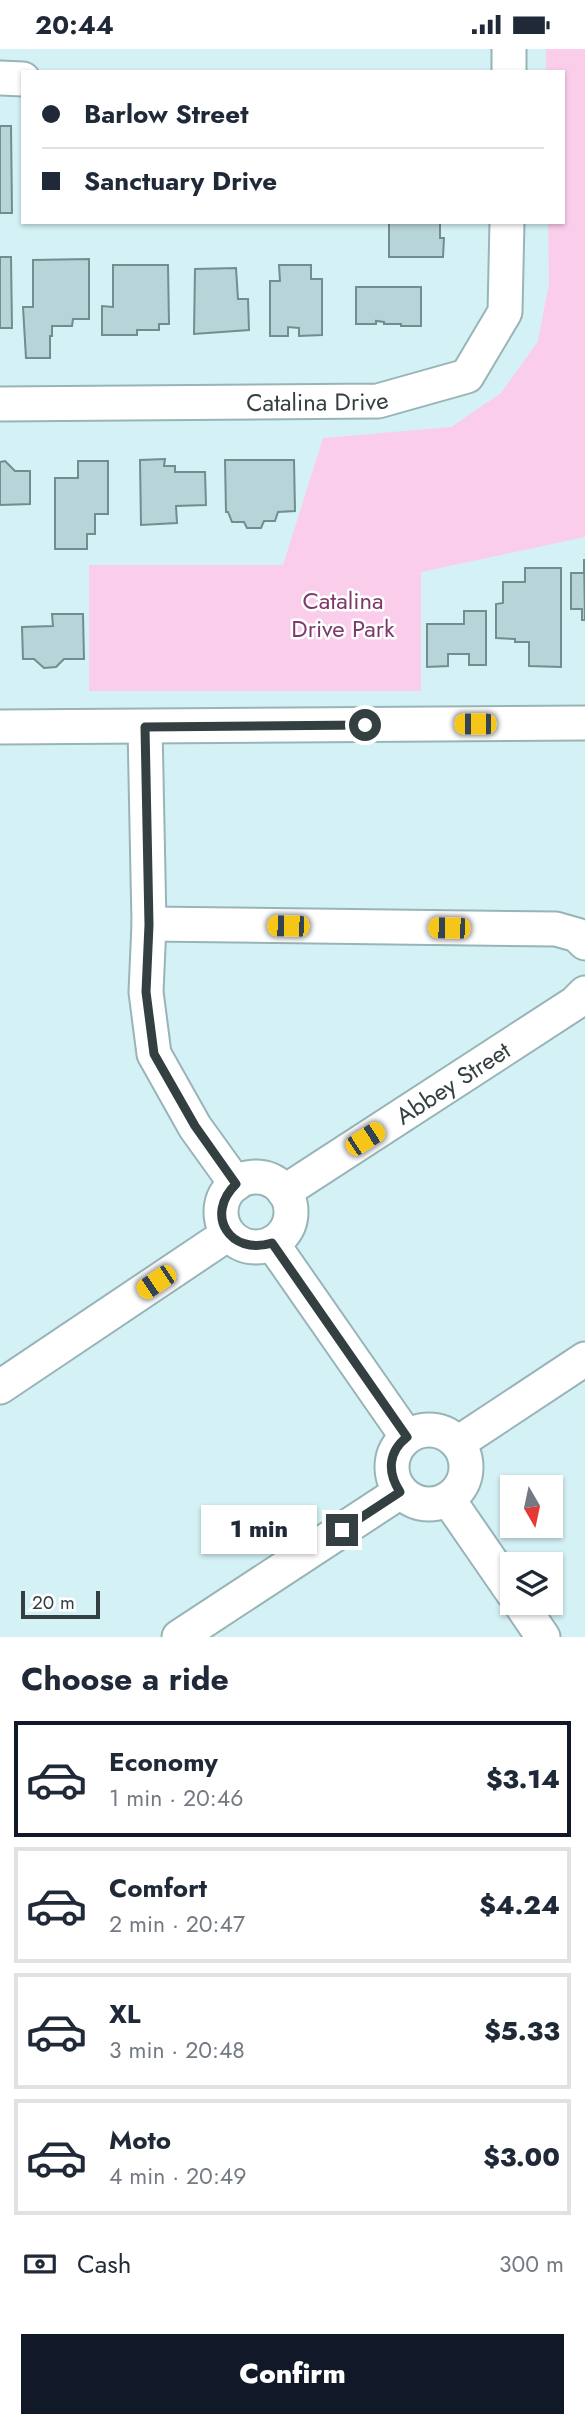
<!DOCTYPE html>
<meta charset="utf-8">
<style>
:root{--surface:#fff;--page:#f2f2f3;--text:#1f2937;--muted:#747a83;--line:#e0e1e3;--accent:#111827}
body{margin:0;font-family:Jost,sans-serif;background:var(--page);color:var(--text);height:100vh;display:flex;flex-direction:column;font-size:26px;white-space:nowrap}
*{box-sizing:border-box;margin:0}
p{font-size:23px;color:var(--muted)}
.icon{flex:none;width:38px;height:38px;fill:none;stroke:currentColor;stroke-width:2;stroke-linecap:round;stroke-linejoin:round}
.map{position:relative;height:1588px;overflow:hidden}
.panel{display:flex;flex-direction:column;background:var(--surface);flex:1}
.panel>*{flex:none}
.top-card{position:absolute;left:21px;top:21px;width:544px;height:154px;border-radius:0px;box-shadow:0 2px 5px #0004;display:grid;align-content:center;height:154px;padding:0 21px;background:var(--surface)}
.needle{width:46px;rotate:171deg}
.controls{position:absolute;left:500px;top:1426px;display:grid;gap:14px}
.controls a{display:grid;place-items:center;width:63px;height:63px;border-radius:0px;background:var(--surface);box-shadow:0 2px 5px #0004;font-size:35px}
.scale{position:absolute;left:21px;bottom:18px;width:79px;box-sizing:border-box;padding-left:7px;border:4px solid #333f40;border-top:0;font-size:19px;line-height:24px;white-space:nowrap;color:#333f40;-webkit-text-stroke:5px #fff;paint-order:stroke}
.end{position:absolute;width:32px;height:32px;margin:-16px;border:9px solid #333f40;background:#fff;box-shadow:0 0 0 4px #fff}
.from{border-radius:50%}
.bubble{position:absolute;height:49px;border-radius:0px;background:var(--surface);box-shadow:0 2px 5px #0004;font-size:23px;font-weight:800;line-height:49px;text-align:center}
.car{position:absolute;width:21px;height:42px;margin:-21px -10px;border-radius:9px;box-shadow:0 0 5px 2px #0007;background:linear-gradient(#f5c518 24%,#345 0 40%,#f5c518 0 76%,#345 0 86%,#f5c518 0)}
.top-card b{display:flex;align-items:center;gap:24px;height:66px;font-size:26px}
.top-card b+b{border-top:2px solid var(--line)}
.top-card i{width:18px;height:18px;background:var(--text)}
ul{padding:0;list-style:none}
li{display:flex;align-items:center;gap:21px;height:116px;margin:0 14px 10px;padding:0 7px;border:4px solid var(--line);border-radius:0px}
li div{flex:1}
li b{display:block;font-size:26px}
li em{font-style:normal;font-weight:800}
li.active{border-color:var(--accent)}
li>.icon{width:63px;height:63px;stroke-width:1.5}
h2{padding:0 21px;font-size:32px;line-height:84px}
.pay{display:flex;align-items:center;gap:18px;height:77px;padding:0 21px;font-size:26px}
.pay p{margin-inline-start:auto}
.action{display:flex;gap:14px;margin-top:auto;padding:14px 21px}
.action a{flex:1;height:80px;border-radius:0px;background:var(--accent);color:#fff;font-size:28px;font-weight:800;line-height:80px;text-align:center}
.status{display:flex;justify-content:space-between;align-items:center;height:49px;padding:0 35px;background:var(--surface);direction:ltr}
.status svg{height:19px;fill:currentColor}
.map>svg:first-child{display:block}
.green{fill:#faceeb}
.building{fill:#b7d4d8;stroke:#728d90;stroke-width:2}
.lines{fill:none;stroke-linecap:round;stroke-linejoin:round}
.minor-casing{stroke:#98b4b7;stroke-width:37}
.minor{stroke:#fff;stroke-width:33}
.route{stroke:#333f40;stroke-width:9}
.labels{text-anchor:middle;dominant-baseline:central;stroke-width:5;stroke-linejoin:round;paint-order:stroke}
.street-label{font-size:24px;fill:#333f40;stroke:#fff}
.park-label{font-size:24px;fill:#7d396b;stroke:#fff}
</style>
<div class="status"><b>20:44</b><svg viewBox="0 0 49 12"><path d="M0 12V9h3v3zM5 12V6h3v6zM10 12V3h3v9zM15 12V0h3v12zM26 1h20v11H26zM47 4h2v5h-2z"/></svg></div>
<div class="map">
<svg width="585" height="1588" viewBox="0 0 585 1588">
<rect width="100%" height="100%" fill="#d4f1f5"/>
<!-- green -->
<polygon class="green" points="546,0 585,0 585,488 421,523 421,642 89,642 89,516 283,516 323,389 451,378 501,344 538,292 549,234 548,173 564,173 564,23 546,23"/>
<!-- building -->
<g class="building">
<polygon points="0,77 11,77 12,164 0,164"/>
<polygon points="389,173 446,173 440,174 440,189 444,189 443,208 389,208"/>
<polygon points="0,208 11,208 12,279 0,279"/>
<polygon points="89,210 89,270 73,270 72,277 52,277 52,287 50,287 50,309 26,309 23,258 33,258 33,211"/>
<polygon points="113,216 168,216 169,275 159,275 159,281 137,281 137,286 102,286 102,257 113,258"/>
<polygon points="279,216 311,216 311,230 322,230 322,286 299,287 299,279 288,278 288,287 270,287 270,232 280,232"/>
<polygon points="236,219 238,250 248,250 249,281 194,285 195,220"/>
<polygon points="356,238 421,238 421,277 401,277 401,275 384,275 384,273 376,272 376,275 356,275"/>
<polygon points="165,410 164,417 175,417 175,423 205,423 206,456 176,457 177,474 141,476 140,411"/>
<polygon points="225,411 294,411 295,462 278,463 275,472 264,472 261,479 247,479 244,473 232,473 228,463 226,463"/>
<polygon points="5,412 15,422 30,422 30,455 0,456 0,413"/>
<polygon points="78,412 108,412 108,465 95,465 95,485 87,485 87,500 55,500 55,429 78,429"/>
<polygon points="584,510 585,571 582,571 582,560 571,560 571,524 584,524"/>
<polygon points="525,519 561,519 561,618 529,617 529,593 515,593 515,590 496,589 496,555 503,554 503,533 525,533"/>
<polygon points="464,562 486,562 486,616 469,616 469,605 448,605 448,617 427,618 427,575 464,575"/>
<polygon points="52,565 83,565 84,610 64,610 56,618 44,619 34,610 23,610 22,578 53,577"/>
</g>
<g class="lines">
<!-- minor casing -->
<g class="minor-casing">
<g id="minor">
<polyline points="509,23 509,0"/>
<polyline points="0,29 23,30"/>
<path id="s1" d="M 0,355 L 378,352 L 467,327 L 505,263 L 507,173"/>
<polyline points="0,678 585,674"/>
<polyline points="145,678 149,875 146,943 154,1005 195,1078 236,1135"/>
<polyline points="149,875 556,880 577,886 585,894"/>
<circle cx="256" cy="1163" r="35"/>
<path id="s2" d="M 284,1143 L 575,954 L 585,944"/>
<polyline points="272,1194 407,1388"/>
<polyline points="0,1338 228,1185"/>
<circle cx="429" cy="1418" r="37"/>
<polyline points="458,1394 585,1310"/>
<polyline points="448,1450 513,1544"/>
<polyline points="520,1554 543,1588"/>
<polyline points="179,1588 400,1443"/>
</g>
</g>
<!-- minor -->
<use href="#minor" class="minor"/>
</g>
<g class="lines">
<!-- route -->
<path class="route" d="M 342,1481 L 400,1443 C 387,1423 388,1403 407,1388 L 272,1194 C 230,1207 204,1166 236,1135 L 195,1077 L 154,1005 L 146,943 L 149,876 L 145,678 L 365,676"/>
</g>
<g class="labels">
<!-- street labels -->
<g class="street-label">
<text stroke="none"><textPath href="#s1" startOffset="317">Catalina Drive</textPath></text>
<text stroke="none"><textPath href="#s2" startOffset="201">Abbey Street</textPath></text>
</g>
<!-- park labels -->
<g class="park-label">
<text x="343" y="551">Catalina<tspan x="343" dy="28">Drive Park</tspan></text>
</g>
</g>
</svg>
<div class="controls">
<a><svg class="needle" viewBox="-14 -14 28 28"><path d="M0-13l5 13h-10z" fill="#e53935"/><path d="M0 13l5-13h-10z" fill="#747a83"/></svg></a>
<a><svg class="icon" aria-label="layers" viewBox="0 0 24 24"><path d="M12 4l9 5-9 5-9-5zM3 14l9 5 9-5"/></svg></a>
</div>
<div class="scale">20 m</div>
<i class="end from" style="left:365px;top:676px"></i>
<i class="end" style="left:342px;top:1481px"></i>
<div class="bubble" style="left:201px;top:1456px;width:116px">1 min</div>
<i class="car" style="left:475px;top:675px;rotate:270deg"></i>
<i class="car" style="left:288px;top:877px;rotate:271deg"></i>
<i class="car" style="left:449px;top:879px;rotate:271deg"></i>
<i class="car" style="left:365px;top:1090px;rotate:57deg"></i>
<i class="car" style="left:156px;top:1233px;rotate:236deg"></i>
<div class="top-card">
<b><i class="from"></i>Barlow Street</b>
<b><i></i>Sanctuary Drive</b>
</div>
</div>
<section class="panel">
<h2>Choose a ride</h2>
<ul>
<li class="active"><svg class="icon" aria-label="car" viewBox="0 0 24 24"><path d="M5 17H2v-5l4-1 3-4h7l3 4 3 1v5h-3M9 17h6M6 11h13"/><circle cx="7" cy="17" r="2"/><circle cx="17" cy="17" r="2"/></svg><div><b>Economy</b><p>1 min · 20:46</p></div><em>$3.14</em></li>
<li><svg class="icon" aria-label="car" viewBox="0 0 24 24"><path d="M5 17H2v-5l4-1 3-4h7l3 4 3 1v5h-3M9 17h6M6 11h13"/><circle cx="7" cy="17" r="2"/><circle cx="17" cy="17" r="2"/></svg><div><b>Comfort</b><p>2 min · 20:47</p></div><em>$4.24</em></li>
<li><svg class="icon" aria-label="car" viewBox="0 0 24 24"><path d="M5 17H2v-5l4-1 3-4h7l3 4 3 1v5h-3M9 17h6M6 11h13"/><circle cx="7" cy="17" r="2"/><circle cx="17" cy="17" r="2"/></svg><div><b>XL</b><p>3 min · 20:48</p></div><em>$5.33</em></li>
<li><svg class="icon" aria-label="car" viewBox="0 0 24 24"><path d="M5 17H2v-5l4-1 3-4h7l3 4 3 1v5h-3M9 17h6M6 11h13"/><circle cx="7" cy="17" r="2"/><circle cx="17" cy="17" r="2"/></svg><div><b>Moto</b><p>4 min · 20:49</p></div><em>$3.00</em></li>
</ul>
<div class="pay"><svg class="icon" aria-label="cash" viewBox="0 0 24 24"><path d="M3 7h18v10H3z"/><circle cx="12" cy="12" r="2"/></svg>Cash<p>300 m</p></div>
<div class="action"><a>Confirm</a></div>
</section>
